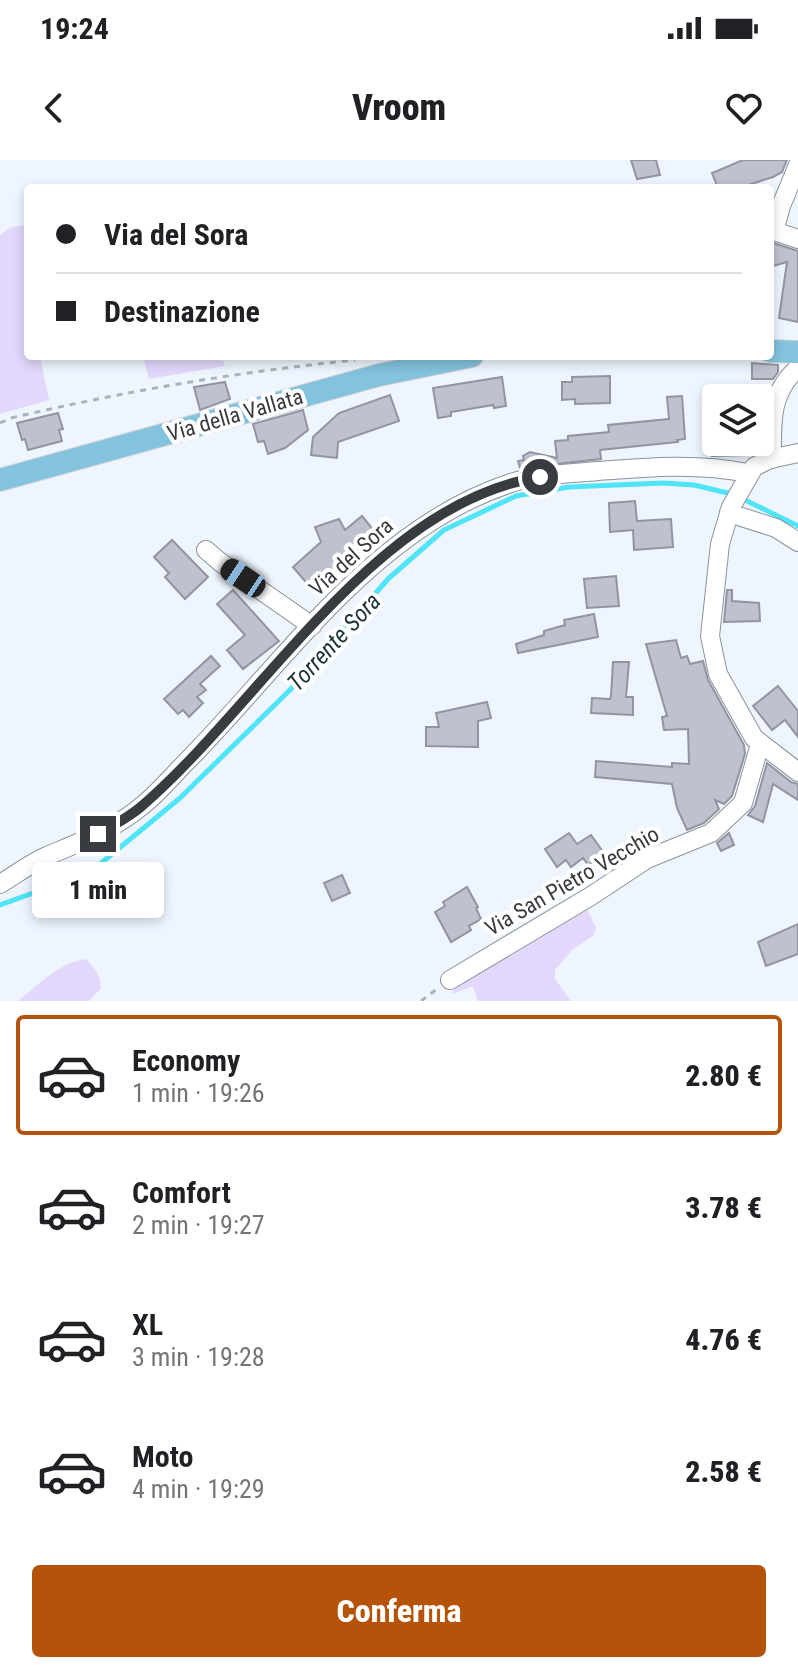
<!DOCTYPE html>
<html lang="it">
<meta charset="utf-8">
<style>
:root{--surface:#fff;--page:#f2f2f2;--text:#202124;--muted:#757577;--line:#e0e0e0;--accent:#b45309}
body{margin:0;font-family:"Roboto Condensed",sans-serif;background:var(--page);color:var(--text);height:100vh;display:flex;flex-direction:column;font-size:30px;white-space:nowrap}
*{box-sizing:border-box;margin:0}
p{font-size:26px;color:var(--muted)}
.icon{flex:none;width:44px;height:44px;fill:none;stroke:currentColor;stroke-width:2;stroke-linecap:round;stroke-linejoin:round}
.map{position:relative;height:841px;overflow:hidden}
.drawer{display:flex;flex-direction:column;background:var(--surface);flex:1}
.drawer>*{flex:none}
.banner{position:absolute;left:24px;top:24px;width:750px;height:176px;border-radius:8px;box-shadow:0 4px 12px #0003;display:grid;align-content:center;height:176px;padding:0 32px;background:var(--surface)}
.tools{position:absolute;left:702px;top:224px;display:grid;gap:16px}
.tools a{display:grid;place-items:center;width:72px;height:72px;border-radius:8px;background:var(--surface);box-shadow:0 4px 12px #0003;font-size:40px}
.end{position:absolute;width:36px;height:36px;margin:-18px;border:10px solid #383c40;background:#fff;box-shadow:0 0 0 4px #fff}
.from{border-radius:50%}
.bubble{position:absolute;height:56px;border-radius:8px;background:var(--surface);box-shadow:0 4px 12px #0003;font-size:26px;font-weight:800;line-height:56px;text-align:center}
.car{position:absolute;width:24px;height:48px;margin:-24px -12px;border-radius:10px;box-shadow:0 0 6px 2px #0007;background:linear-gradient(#222 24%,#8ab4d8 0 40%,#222 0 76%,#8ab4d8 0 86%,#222 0)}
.banner b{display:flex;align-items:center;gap:28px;height:76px;font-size:30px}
.banner b+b{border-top:2px solid var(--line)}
.banner i{width:20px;height:20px;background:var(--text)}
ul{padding:14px 0 0;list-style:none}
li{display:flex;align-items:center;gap:24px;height:120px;margin:0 16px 12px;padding:0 16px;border:4px solid transparent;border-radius:8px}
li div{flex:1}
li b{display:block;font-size:30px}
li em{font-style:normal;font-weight:800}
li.on{border-color:var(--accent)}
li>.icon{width:72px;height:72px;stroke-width:1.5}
.button{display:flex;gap:16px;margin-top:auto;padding:16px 32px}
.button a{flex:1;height:92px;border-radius:8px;background:var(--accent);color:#fff;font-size:32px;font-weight:800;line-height:92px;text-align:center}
.status{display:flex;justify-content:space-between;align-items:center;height:56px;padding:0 40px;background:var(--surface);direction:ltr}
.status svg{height:22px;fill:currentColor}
header{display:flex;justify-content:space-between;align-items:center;height:104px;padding:0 32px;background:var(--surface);font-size:36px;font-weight:800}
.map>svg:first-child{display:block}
.green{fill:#e3d8fc}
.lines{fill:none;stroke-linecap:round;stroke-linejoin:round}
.stream{stroke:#4fe4f6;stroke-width:5}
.building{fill:#bfc2ce;stroke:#9294a0;stroke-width:2}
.minor-casing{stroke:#8a929c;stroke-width:20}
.major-casing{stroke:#d3d4d5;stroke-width:24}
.path{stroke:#acb2b9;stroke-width:3;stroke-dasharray:6 6;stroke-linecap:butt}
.minor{stroke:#fff;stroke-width:18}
.major{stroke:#84c3dd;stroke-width:22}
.route{stroke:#383c40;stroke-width:10}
.labels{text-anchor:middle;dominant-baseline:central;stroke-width:8;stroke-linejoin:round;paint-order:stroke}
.street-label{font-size:22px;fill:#383c40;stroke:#fff}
.water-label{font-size:24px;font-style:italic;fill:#1c3538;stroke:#fff}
</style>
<div class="status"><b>19:24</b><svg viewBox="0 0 49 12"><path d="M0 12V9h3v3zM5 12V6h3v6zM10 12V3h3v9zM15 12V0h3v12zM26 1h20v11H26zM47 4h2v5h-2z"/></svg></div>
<header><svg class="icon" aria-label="back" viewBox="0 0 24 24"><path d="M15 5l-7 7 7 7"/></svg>Vroom<svg class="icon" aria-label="heart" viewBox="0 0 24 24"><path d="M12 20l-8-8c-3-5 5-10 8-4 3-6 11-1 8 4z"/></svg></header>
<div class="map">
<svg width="798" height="841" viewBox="0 0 798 841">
<rect width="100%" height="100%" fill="#eef5fe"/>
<!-- green -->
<g class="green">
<polygon points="28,65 28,196 40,196 49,240 0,254 0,75 11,67"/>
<polygon points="143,196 222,196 225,206 149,219"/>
<polygon points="582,738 596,768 593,776 573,789 555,810 555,819 571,841 478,841 473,826 452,834 460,811"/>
<path d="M 86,799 C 95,810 100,813 101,828 L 89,841 L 18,841 C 39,825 58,803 86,799 Z"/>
</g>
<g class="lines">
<!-- stream -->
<g class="stream">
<polyline points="741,338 798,366"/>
<polyline points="0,745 89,713 180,638 290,530 389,418 444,370 516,336 569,327 663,323 694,325 732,334"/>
</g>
</g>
<!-- building -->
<g class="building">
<polygon points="631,0 656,0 660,15 637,19"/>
<polygon points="743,0 787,0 782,12 773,17 739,28 718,28 712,13"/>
<polygon points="770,82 798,91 798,162 779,158 787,102 770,107"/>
<polygon points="752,203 778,205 778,212 773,219 752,219"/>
<polygon points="610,216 610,243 575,244 575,239 562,240 562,222 572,222 572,217"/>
<polygon points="502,217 506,246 494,248 493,245 451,252 451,256 438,258 433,228"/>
<polygon points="225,222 230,239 200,250 194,227"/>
<polygon points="390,235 399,261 338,282 337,298 311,295 313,277 339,253"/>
<polygon points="682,236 685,279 677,280 678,282 600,290 601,299 520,308 518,301 524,300 523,296 530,292 557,298 555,281 568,280 568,276 609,272 608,265 669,259 667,237"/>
<polygon points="303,250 308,270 285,288 268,294 264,281 258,282 253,264"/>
<polygon points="58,253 63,269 59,270 62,281 28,290 25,279 22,280 17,263"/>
<polygon points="710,282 744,282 745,295 712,296"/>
<polygon points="635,341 637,361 671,359 673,387 634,390 633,370 610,372 609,343"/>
<polygon points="362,356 379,377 337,410 315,433 293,407 321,382 315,367 339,359 345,370"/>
<polygon points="172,380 208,417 185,439 165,417 169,413 154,397"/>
<polygon points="616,416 619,446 587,448 584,419"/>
<polygon points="233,430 279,481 243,509 227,490 245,475 217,444"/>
<polygon points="727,430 732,430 732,441 759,443 760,461 724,462"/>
<polygon points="594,454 598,477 518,493 516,484 544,475 544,471 565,465 564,460"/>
<polygon points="676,480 681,498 687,496 690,504 703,501 708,520 744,585 745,594 732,636 724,644 715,640 719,649 704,663 687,670 677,648 672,624 595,617 596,601 672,607 672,603 689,604 688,569 664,570 662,557 667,556 646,484"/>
<polygon points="211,496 220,506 200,524 206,530 197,537 203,543 189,557 183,550 178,554 164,539"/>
<polygon points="613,502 629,502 626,537 633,537 633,555 591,553 592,538 610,539 611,536"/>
<polygon points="778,526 798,551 798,577 785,560 772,570 753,546"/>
<polygon points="487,542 491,558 478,561 478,587 426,586 426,567 439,567 436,553"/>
<polygon points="767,603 791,622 798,624 798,640 773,624 763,662 748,655 755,646"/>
<polygon points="569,673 577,684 591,675 604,693 588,705 583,698 571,707 566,700 557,707 545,689"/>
<polygon points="729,673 734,685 721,691 717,683"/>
<polygon points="342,715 350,733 332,741 324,723"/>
<polygon points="467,727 478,747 476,748 481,759 469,766 471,770 451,782 435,752 445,746 443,742"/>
<polygon points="798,764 798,794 766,806 758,782"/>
</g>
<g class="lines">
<!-- minor casing -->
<g class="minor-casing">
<g id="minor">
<polyline points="798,5 781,46 774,71 798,79"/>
<polyline points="798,293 770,299 754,307 731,347 720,384 710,476 718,514 754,578 798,612"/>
<path d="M 772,299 C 772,264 769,233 798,208"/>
<polyline points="729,353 776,368 798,382"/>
<polyline points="206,390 220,402 312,466"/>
<path d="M 0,724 C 15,715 31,703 47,696 C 80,682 115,669 143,645 C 160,631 174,614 190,598 C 285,501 374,369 508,324 C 536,314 568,314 598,311 C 649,307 698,303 748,313"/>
<polyline points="450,820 591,736 647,699 711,673 743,643 760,584"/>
</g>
</g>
<!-- major casing -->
<g class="major-casing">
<g id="major">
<polyline points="770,191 798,192"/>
<polyline points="0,320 379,215 472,196"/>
</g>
</g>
<!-- path -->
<g class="path">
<path d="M 0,263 L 11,258 C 126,231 237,212 355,200"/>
<polyline points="421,841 437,829"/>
</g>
<!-- minor -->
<use href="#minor" class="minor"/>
<!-- major -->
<use href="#major" class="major"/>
</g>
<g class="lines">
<!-- route -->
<path class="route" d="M 98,674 C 113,665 130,657 143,645 C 261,543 376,342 540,317"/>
</g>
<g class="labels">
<!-- street labels -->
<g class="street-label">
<text transform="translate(235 255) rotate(-16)">Via della Vallata</text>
<text transform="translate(351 397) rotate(-42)">Via del Sora</text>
<text transform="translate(572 721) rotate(-30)">Via San Pietro Vecchio</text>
</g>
<!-- water labels -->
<g class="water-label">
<text transform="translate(334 482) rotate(-47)">Torrente Sora</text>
</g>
</g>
</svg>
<div class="tools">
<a><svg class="icon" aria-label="layers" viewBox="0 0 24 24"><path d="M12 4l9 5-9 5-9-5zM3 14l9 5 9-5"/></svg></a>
</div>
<i class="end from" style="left:540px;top:317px"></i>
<i class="end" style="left:98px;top:674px"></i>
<div class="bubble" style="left:32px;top:702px;width:132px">1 min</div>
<i class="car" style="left:243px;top:418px;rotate:304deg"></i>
<div class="banner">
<b><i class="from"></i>Via del Sora</b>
<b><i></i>Destinazione</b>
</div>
</div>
<section class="drawer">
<ul>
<li class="on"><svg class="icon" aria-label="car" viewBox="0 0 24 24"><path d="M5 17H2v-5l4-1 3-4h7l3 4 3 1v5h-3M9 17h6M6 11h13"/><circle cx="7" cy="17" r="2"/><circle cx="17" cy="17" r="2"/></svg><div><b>Economy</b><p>1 min · 19:26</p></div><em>2.80 €</em></li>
<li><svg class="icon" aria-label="car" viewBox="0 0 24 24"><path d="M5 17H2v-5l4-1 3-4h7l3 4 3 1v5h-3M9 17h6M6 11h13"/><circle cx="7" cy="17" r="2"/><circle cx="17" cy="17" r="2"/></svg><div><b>Comfort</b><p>2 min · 19:27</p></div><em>3.78 €</em></li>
<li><svg class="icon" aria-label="car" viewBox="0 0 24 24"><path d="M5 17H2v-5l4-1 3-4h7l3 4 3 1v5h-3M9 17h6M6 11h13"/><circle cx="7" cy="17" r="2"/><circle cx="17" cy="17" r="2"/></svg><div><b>XL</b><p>3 min · 19:28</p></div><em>4.76 €</em></li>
<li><svg class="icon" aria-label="car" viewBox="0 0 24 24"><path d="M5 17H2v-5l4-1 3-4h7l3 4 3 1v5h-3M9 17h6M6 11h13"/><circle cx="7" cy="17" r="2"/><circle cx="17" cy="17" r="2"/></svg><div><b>Moto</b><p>4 min · 19:29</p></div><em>2.58 €</em></li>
</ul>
<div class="button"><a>Conferma</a></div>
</section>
